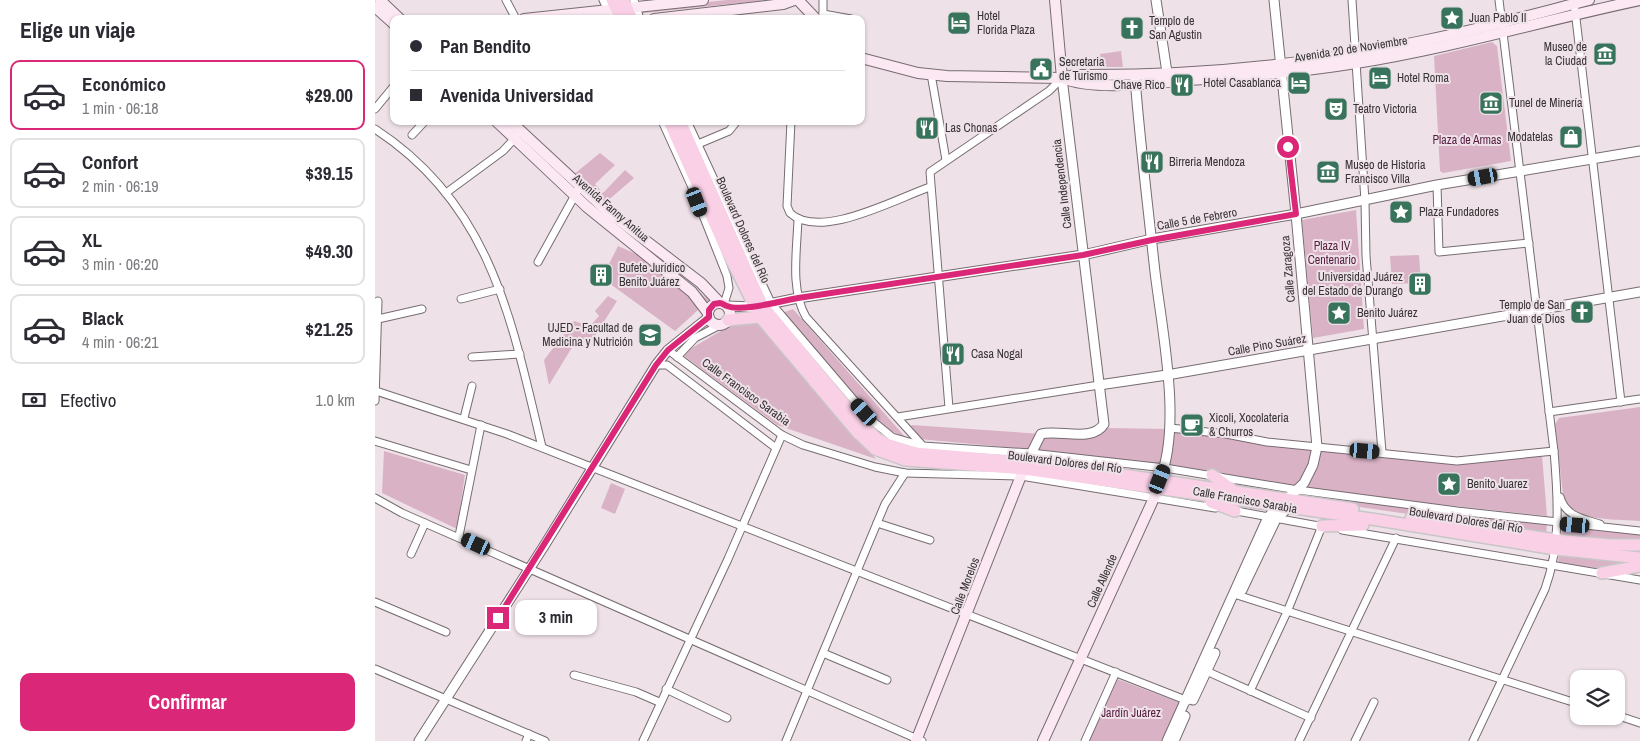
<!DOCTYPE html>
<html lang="es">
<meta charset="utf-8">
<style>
:root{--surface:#fff;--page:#f7f7f7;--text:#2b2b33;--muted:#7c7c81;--line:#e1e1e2;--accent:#db2777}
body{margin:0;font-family:"Archivo Narrow",sans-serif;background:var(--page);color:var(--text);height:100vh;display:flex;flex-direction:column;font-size:19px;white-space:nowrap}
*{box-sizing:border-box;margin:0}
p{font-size:16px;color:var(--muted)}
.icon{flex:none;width:28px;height:28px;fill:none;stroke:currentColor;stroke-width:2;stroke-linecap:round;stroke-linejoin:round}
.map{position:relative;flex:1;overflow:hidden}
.panel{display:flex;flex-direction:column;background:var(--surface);width:375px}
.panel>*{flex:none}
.top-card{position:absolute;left:15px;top:15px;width:475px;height:110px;border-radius:10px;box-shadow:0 1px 4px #0004;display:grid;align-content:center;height:110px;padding:0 20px;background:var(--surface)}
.tools{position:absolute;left:1195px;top:670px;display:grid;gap:10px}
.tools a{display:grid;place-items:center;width:55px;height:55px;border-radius:10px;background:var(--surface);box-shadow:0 1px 4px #0004;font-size:25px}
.end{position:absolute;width:22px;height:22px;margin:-11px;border:6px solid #db2777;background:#fff;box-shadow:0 0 0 2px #fff}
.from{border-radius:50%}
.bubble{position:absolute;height:35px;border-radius:10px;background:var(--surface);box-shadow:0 1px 4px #0004;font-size:16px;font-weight:700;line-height:35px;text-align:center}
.car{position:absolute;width:15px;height:30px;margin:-15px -8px;border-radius:6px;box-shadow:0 0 4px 1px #0007;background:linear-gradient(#222 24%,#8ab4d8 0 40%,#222 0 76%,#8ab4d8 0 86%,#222 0)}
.top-card b{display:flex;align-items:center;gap:18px;height:48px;font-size:19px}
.top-card b+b{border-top:1px solid var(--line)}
.top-card i{width:12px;height:12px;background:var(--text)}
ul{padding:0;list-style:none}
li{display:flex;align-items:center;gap:15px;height:70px;margin:0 10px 8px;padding:0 10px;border:2px solid var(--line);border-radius:10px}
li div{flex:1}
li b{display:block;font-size:19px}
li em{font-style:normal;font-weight:700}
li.current{border-color:var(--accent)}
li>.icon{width:45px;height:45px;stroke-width:1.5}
h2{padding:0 20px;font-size:22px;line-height:60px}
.pay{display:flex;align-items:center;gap:12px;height:55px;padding:0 20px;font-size:19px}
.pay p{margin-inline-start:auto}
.cta{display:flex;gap:10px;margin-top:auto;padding:10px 20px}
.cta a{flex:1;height:58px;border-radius:10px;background:var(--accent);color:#fff;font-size:20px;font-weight:700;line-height:58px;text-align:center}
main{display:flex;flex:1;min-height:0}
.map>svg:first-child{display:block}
.green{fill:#dab2c6}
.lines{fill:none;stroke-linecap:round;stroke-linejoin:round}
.minor-casing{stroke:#766c71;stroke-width:9}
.tertiary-casing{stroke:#766c71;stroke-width:11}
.secondary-casing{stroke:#766c71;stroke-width:12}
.primary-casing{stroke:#c7c6c6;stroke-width:14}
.minor{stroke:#fff;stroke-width:7}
.tertiary{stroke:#fff;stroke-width:9}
.secondary{stroke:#fce8f2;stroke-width:10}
.primary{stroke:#f9d0e6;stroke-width:11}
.route{stroke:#db2777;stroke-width:6}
.labels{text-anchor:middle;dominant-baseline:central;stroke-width:4;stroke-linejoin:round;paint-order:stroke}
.poi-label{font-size:12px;fill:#383335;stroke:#eee2e8;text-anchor:start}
.street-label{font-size:12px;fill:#383335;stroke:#eee2e8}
.park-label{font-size:12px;fill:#571c40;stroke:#eee2e8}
</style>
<main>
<section class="panel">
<h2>Elige un viaje</h2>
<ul>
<li class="current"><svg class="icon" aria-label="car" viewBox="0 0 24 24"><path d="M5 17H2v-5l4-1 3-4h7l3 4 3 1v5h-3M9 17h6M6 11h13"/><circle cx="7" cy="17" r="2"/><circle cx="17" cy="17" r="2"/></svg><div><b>Económico</b><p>1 min · 06:18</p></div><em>$29.00</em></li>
<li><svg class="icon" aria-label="car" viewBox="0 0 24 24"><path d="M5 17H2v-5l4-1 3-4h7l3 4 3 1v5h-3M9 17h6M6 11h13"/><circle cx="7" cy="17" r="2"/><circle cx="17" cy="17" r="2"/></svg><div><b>Confort</b><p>2 min · 06:19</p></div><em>$39.15</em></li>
<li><svg class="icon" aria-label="car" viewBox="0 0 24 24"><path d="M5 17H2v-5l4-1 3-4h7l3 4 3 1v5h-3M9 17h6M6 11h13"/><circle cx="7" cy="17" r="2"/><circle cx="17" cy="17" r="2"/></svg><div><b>XL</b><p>3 min · 06:20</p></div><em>$49.30</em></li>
<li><svg class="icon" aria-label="car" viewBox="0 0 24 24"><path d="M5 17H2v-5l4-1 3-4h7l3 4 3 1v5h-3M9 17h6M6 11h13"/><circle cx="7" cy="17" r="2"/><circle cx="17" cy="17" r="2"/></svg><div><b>Black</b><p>4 min · 06:21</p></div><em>$21.25</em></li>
</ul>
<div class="pay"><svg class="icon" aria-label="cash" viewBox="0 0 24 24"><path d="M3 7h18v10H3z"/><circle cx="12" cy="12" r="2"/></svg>Efectivo<p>1.0 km</p></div>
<div class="cta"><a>Confirmar</a></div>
</section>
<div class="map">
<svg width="1265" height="741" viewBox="0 0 1265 741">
<rect width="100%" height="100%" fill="#eee2e8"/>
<!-- green -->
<g class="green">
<polygon points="352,0 394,0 268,13 267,9"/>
<polygon points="1117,42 1122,46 1136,161 1068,173 1065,171 1059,56"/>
<polygon points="746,51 748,67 727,67 725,54"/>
<polygon points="225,153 240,165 220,184 228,193 250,170 259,178 230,203 198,175"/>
<polygon points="981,210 989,329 938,338 927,220"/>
<polygon points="243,246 293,268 334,300 300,331 227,278"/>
<polygon points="1044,255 1046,283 1017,284 1015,256"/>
<polygon points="233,296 242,301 215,344 204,336 174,385 169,360 199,321 215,326 224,316 220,311"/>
<polygon points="418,309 531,438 508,427 407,313"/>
<polygon points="380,317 501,459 402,425 309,356 315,349 361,322"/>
<path d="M 1265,407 L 1265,521 C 1242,519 1206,522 1189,503 L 1180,424 L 1184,418 Z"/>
<polygon points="537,425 712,437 723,435 733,428 794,429 1084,462 1167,455 1172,516 959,493 661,450 544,439 534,427"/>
<polygon points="9,451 90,475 82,529 7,493"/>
<polygon points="236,483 250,489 240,514 226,508"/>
<polygon points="857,484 1172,525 1171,534 881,492"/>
<polygon points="1187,526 1265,534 1265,539 1243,542 1186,537"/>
<polygon points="1184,552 1251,559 1228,569 1183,563"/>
<polygon points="742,679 803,702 804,706 788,741 713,741"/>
</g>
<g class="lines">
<!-- minor casing -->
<g class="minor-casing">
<g id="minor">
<polyline points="131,0 141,19"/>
<polyline points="228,0 237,19"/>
<polyline points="259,0 265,19"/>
<polyline points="448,0 448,18"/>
<polyline points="977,0 990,201 991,256 1007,452"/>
<polyline points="1200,10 1246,402"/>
<polyline points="448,14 476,19"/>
<polyline points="556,74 571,160"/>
<polyline points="0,109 19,86"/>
<polyline points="287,121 316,185 352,276 354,288 349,304"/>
<polyline points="312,121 396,303 495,419 517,437 548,446 656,453 790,468 923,490 1082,511 1265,531"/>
<path d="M 416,121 L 412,206 L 415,213 C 445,241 522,198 555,187"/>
<path d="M 0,129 C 117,205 137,322 167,447"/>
<polyline points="37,135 50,121"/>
<polyline points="323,144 354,131 362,121"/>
<polyline points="1062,185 1064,252 1154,243"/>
<polyline points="71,193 128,151 141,137"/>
<path d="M 423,219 C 422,250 415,290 431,317 L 548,446"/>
<polyline points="163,262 205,186"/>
<polyline points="86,299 125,289"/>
<polyline points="3,319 47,309"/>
<polyline points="293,350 407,435 428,445 500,467 530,473 646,476 840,508"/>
<polyline points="97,357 145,354"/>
<polyline points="302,357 320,338 347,324"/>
<polyline points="281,365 292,365 401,448"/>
<polyline points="1,391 132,434 813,701"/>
<polyline points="0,401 3,301"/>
<polyline points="574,408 555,172 674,91 687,78"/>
<polyline points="1174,412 1265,399"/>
<polyline points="523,417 724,385"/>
<polyline points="89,418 97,386"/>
<polyline points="795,428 851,434 892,442 1082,461 1179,451"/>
<polyline points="0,441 96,470"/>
<path d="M 1185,497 C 1190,516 1208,519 1225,524"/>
<polyline points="0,498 27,513 547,741"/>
<polyline points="856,510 949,527"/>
<polyline points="502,523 555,540"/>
<polyline points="967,530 1265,580"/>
<polyline points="84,536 106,425"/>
<polyline points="36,554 50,523"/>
<polyline points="859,594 1204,704"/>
<polyline points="0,602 71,632"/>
<polyline points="448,653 512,680"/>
<polyline points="0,669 170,741"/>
<polyline points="829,670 936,718"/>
<polyline points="199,675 261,692 284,702"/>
<polyline points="291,689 352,718"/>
<polyline points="875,691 912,612 947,526"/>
<polyline points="1241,715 1265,723"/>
<polyline points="151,741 154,734"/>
<polyline points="268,741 353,559 407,435"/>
<polyline points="411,741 510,504 530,473"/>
<polyline points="710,741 741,672"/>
<polyline points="924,741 1021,538"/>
<polyline points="980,741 999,702"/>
<path d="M 1098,741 L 1170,589 C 1186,545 1183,498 1179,451 L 1124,0"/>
</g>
</g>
<!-- tertiary casing -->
<g class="tertiary-casing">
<g id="tertiary">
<polyline points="781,0 793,79"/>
<path d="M 760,78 C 765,143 773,207 780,272 C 787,330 807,425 785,479"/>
<polyline points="352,306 379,307 423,298 708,255 777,239 921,214 1062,185 1265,151"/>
<polyline points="724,385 792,375 1265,292"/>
<path d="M 652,462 L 666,434 C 684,429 717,443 729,424 L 687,78"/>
<polyline points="867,590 901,519 916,505"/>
<polyline points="818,700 840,653"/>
<polyline points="44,741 169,546 281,365 293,350 334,317"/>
<polyline points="792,741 893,517 929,483 938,465 942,447 921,214 899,0"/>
<polyline points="799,741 810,716"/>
</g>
</g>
<!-- secondary casing -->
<g class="secondary-casing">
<g id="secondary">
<polyline points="5,0 25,19"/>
<polyline points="423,0 441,19"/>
<polyline points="680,0 687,78"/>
<polyline points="0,7 19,24"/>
<polyline points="149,19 328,0"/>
<polyline points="279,19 408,4 419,0"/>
<path d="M 486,58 L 543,73 L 572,76 L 687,78 L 699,75 C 817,76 937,65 1052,40 C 1106,29 1160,14 1214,0"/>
<path d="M 687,78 C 720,91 779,83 815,80 C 870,76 926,72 981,63 C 1076,48 1170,20 1265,0"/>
<polyline points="121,121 212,207 317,292 333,313"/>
<polyline points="135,121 232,211 326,283 345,303"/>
<circle cx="344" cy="314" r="11"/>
<polyline points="541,741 651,463"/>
<polyline points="668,741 779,498 784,482"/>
</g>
</g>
<!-- primary casing -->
<g class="primary-casing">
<g id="primary">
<polyline points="237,0 246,19"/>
<polyline points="248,0 257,19"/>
<polyline points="294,121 351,249 385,317 482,432 500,449 530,460 649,469 1003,520 1180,549 1265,558"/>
<polyline points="305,121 387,305 481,418 501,438 511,444 540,453 681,465 978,509"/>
<polyline points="353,320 385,317"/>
<polyline points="837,475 856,489"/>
<polyline points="836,502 860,511"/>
<polyline points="1036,518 1181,540 1235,545 1265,545"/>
<polyline points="947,526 988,525"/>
<polyline points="1227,573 1265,566"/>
</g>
</g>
<!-- minor -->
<use href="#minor" class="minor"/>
<!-- tertiary -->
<use href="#tertiary" class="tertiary"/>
<!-- secondary -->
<use href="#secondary" class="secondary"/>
<!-- primary -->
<use href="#primary" class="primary"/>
</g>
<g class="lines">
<!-- route -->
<path class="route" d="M 123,618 L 281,365 L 293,350 L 334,317 L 334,310 L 339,304 L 345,303 C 347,303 349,305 352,306 C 367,312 406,301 423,298 L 708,255 L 777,240 L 921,214 L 913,147"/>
</g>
<!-- icons -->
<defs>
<g id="sight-square" transform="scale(1.25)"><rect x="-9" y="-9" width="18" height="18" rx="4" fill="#38735c" stroke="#eee2e8"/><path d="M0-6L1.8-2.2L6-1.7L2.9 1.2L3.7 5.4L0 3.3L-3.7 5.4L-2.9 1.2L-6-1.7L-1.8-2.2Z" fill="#fff"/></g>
<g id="hotel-square" transform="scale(1.25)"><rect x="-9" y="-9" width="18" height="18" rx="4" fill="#38735c" stroke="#eee2e8"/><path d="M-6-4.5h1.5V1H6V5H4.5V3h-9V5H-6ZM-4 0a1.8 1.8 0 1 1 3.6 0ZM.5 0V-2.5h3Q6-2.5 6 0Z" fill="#fff"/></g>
<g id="church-square" transform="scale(1.25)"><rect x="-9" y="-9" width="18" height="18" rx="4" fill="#38735c" stroke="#eee2e8"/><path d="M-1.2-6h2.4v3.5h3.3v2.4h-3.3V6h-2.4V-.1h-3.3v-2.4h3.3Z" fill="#fff"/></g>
<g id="museum-square" transform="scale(1.25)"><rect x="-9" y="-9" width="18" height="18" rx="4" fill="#38735c" stroke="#eee2e8"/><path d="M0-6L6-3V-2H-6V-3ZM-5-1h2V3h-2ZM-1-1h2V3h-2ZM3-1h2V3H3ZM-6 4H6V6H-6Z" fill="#fff"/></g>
<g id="civic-square" transform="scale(1.25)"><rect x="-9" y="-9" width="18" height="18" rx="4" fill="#38735c" stroke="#eee2e8"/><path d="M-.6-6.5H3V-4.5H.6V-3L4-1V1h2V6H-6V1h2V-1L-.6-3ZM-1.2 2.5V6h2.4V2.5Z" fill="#fff"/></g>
<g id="restaurant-square" transform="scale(1.25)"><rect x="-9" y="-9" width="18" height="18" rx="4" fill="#38735c" stroke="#eee2e8"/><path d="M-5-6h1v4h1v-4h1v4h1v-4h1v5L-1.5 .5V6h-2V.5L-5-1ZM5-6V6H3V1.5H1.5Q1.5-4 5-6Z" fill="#fff"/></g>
<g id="theatre-square" transform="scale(1.25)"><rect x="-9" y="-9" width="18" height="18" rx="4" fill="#38735c" stroke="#eee2e8"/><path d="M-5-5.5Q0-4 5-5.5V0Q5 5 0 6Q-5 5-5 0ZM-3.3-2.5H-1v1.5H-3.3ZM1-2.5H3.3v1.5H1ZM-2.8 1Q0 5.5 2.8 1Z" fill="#fff"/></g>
<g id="shop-square" transform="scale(1.25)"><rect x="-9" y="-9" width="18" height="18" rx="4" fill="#38735c" stroke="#eee2e8"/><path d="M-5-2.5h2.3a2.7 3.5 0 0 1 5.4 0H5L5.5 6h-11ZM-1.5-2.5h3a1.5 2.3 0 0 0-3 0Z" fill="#fff"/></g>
<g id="building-square" transform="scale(1.25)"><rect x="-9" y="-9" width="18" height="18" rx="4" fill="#38735c" stroke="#eee2e8"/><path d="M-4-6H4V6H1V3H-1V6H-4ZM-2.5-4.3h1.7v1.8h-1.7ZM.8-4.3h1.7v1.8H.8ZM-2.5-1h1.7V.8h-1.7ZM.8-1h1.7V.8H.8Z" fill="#fff"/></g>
<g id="university-square" transform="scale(1.25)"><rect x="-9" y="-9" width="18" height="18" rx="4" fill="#38735c" stroke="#eee2e8"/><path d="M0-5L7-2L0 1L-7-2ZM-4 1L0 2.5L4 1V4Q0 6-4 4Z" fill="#fff"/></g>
<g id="cafe-square" transform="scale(1.25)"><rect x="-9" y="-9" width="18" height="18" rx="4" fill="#38735c" stroke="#eee2e8"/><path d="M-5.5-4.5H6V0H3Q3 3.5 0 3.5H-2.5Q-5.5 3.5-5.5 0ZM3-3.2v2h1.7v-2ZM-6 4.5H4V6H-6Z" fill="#fff"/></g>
</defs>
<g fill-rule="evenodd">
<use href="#sight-square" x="1077" y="18"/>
<use href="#hotel-square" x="584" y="23"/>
<use href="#church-square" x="757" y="28"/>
<use href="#museum-square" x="1230" y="54"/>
<use href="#civic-square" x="666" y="69"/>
<use href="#hotel-square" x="1005" y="78"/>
<use href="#hotel-square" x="924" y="83"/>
<use href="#restaurant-square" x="807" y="85"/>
<use href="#museum-square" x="1116" y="103"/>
<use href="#theatre-square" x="961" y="109"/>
<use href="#restaurant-square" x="552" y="128"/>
<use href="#shop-square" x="1196" y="137"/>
<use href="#restaurant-square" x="777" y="162"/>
<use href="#museum-square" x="953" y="172"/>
<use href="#sight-square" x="1026" y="212"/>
<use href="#building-square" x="226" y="275"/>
<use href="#building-square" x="1045" y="284"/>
<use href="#church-square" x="1207" y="312"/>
<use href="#sight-square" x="964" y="313"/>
<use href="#university-square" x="275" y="335"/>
<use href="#restaurant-square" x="578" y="354"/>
<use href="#cafe-square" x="817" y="425"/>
<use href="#sight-square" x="1074" y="484"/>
</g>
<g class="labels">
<!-- poi labels -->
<g class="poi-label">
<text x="602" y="16">Hotel<tspan x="602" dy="14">Florida Plaza</tspan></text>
<text x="1094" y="18">Juan Pablo II</text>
<text x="774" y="21">Templo de<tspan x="774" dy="14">San Agustin</tspan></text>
<text x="1212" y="47" text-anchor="end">Museo de<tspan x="1212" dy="14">la Ciudad</tspan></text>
<text x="684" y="62">Secretaria<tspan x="684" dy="14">de Turismo</tspan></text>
<text x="1022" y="78">Hotel Roma</text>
<text x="906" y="83" text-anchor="end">Hotel Casablanca</text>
<text x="790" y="85" text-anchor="end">Chave Rico</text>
<text x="1134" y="103">Tunel de Minería</text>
<text x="978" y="109">Teatro Victoria</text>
<text x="570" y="128">Las Chonas</text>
<text x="1178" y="137" text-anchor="end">Modatelas</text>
<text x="794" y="162">Birreria Mendoza</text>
<text x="970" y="165">Museo de Historia<tspan x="970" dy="14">Francisco Villa</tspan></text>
<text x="1044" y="212">Plaza Fundadores</text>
<text x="244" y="268">Bufete Jurídico<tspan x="244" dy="14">Benito Juárez</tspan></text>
<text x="1028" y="277" text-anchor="end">Universidad Juárez<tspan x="1028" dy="14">del Estado de Durango</tspan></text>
<text x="1190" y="305" text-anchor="end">Templo de San<tspan x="1190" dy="14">Juan de Dios</tspan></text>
<text x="982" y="313">Benito Juárez</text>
<text x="258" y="328" text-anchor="end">UJED - Facultad de<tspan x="258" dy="14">Medicina y Nutrición</tspan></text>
<text x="596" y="354">Casa Nogal</text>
<text x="834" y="418">Xicoli, Xocolateria<tspan x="834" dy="14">&amp; Churros</tspan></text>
<text x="1092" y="484">Benito Juarez</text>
</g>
<!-- street labels -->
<g class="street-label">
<text transform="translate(976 49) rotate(-9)">Avenida 20 de Noviembre</text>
<text transform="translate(687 184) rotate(-97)">Calle Independencia</text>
<text transform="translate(236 208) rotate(41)">Avenida Fanny Anitua</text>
<text transform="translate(822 219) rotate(-10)">Calle 5 de Febrero</text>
<text transform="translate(368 230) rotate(66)">Boulevard Dolores del Río</text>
<text transform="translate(913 269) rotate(-95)">Calle Zaragoza</text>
<text transform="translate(892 345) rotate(-10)">Calle Pino Suárez</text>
<text transform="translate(371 392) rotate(36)">Calle Francisco Sarabia</text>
<text transform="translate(690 462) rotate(7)">Boulevard Dolores del Río</text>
<text transform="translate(870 500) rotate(10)">Calle Francisco Sarabia</text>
<text transform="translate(1091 520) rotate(9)">Boulevard Dolores del Río</text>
<text transform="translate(727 581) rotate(-66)">Calle Allende</text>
<text transform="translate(590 586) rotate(-69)">Calle Morelos</text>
</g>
<!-- park labels -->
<g class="park-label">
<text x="1092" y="140">Plaza de Armas</text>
<text x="957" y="246">Plaza IV<tspan x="957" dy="14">Centenario</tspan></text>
<text x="756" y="713">Jardín Juárez</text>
</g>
</g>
</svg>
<div class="tools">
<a><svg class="icon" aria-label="layers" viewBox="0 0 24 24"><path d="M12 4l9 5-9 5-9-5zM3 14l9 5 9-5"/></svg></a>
</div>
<i class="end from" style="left:913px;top:147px"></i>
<i class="end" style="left:123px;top:618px"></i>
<div class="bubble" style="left:140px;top:600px;width:82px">3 min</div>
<i class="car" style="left:1108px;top:177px;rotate:260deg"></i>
<i class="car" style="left:322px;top:202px;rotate:159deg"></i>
<i class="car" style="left:489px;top:412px;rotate:318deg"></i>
<i class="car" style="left:990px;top:451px;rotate:95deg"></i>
<i class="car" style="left:785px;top:479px;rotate:22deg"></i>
<i class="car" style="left:1200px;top:525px;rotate:275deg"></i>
<i class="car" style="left:101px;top:544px;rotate:295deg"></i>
<div class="top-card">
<b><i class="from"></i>Pan Bendito</b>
<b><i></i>Avenida Universidad</b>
</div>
</div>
</main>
